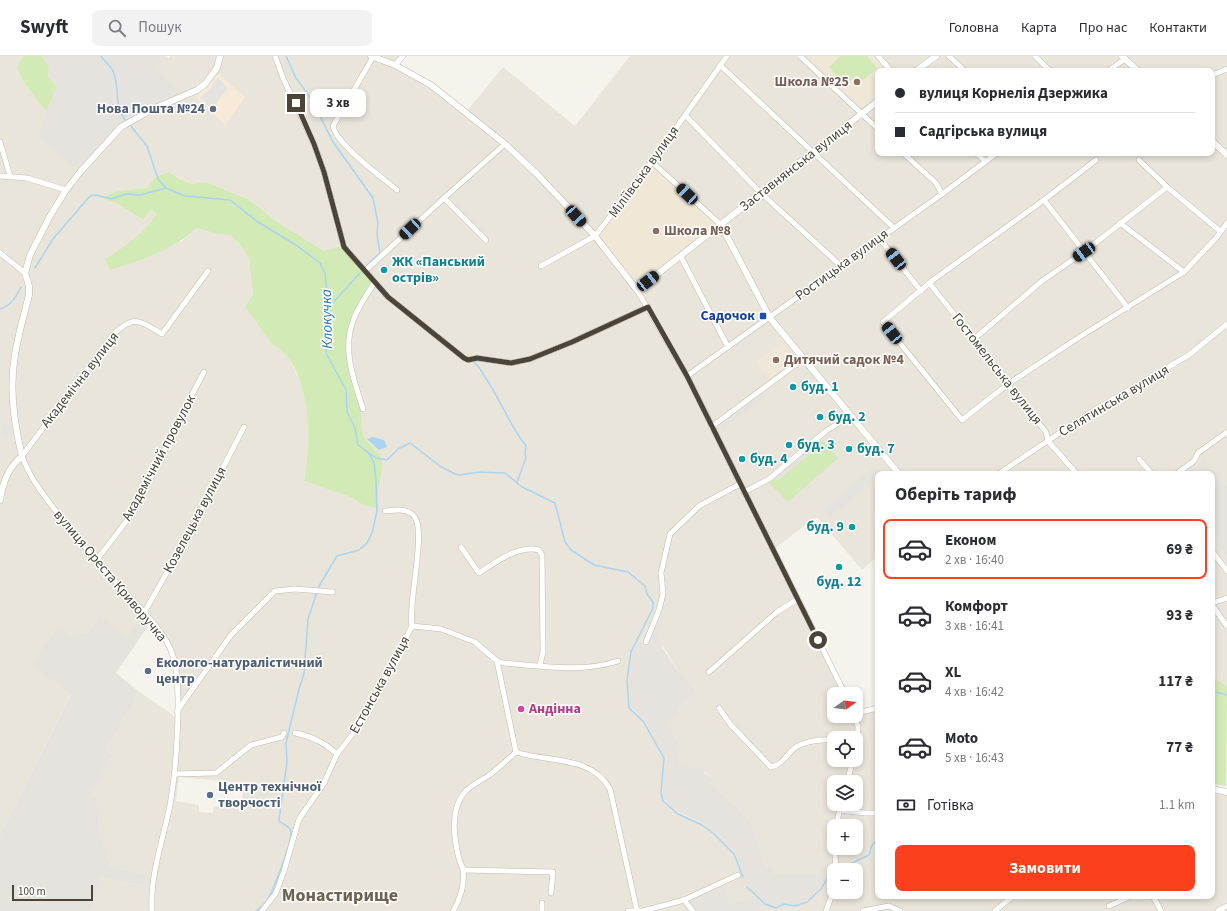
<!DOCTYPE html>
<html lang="uk">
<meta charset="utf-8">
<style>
:root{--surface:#fff;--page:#f2f2f3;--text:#2b2b33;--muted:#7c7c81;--line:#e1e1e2;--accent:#fc3f1d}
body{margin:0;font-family:"Source Sans 3",sans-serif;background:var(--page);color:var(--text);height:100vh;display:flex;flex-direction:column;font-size:15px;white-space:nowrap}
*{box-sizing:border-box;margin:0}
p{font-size:13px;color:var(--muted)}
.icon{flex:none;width:22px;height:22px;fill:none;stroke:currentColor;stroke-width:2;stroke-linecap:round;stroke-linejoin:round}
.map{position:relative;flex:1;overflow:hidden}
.drawer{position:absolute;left:875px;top:415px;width:340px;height:428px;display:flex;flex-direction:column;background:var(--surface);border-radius:8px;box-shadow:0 2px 6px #0003}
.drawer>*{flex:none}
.top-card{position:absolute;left:875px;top:12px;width:340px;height:88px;border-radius:8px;box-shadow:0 2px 6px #0003;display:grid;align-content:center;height:88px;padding:0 20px;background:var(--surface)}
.needle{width:26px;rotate:76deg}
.tools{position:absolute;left:827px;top:631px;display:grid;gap:8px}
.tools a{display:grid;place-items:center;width:36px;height:36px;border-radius:8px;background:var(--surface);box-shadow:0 2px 6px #0003;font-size:20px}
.scale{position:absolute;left:12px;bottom:10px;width:81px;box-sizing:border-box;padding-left:4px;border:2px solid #4b4439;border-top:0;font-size:11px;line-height:14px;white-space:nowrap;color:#4b4439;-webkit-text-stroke:3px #fff;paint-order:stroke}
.end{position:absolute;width:18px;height:18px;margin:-9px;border:5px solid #4b4439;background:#fff;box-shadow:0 0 0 2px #fff}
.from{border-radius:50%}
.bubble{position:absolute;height:28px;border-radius:8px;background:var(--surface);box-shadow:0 2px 6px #0003;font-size:13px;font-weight:700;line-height:28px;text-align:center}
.car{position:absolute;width:12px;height:24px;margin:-12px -6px;border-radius:5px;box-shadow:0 0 3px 1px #0007;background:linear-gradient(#222 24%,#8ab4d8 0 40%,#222 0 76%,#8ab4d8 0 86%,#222 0)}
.top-card b{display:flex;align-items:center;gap:14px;height:38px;font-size:15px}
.top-card b+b{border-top:1px solid var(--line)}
.top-card i{width:10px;height:10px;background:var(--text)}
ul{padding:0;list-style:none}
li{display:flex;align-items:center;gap:12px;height:60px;margin:0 8px 6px;padding:0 12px;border:2px solid transparent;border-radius:8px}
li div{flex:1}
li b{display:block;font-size:15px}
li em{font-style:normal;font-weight:700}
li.selected{border-color:var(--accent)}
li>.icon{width:36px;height:36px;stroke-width:1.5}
h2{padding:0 20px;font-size:18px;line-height:48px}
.pay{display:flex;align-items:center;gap:10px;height:44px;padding:0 20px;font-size:15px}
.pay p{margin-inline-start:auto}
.button{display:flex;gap:8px;margin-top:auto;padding:8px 20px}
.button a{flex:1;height:46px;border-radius:8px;background:var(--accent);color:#fff;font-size:16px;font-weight:700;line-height:46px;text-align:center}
header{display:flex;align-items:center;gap:24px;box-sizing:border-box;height:56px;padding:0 20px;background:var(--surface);border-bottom:1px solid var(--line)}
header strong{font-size:19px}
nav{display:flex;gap:22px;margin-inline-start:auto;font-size:14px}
.search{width:280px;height:36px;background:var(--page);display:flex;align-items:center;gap:10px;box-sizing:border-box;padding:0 14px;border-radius:8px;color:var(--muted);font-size:15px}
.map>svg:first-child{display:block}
.residential{fill:#eae5da;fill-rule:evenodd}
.commercial{fill:#f7ead8}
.industrial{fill:#e6e2dd}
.education{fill:#efe8d6}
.green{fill:#d2eab5}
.parking{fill:#e5e3e0}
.water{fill:#a9d4f2}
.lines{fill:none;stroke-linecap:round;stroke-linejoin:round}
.stream{stroke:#a9d4f2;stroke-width:1.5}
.minor-casing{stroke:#c2bbae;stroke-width:6}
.tertiary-casing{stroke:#c2bbae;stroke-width:7}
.minor{stroke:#fff;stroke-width:5}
.tertiary{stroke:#fff;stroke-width:6}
.route{stroke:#4b4439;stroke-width:5}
.education-dot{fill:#8d6e63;stroke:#fff;stroke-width:1.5}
.service-dot{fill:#5c6f8a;stroke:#fff;stroke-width:1.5}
.culture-dot{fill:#0f9aa8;stroke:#fff;stroke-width:1.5}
.transit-dot{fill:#1a4fb4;stroke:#fff;stroke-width:1.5}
.hotel-dot{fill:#d1479c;stroke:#fff;stroke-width:1.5}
.labels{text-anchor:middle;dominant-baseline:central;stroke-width:3;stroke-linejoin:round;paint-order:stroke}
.education-label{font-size:14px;font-weight:bold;fill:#785e54;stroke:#fff;text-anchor:start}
.service-label{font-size:14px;font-weight:bold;fill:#4e5e75;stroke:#fff;text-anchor:start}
.street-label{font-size:14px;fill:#4b4439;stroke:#fff}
.culture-label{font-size:14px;font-weight:bold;fill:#0d838f;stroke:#fff;text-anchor:start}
.transit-label{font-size:14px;font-weight:bold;fill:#164399;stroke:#fff;text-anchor:end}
.hotel-label{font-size:14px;font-weight:bold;fill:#b23c85;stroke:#fff;text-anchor:start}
.water-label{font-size:15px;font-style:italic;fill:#2e7ab2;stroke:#fff}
.district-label{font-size:18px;font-weight:bold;fill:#6e6250;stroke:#fff}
</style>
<header>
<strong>Swyft</strong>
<div class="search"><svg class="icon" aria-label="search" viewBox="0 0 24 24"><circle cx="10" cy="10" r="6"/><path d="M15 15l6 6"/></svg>Пошук</div>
<nav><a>Головна</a><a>Карта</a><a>Про нас</a><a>Контакти</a></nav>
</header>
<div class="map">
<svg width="1227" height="855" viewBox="0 0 1227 855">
<rect width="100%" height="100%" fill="#f6f3ec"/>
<!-- residential -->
<g class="residential">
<path d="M 0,0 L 23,0 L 17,11 L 24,27 L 46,55 L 38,83 L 57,96 L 111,80 L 181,40 L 155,13 L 165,0 L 169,2 L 170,0 L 403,0 L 397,7 L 466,56 L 503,11 L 575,70 L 630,0 L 808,0 L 862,50 L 878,37 L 878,97 L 1212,97 L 1212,15 L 885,15 L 873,0 L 1227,0 L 1227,430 L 1204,402 L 1185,418 L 878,418 L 878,500 L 862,514 L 818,462 L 814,462 L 773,494 L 845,638 L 834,638 L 834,660 L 856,660 L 856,657 L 878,652 L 878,840 L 1212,840 L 1212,737 L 1227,739 L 1227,855 L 760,855 L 765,853 L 729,850 L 728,843 L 695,855 L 89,855 L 95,844 L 101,821 L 151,832 L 153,821 L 110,810 L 100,775 L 96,741 L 88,742 L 113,699 L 106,694 L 131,651 L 138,635 L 176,661 L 175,621 L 173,607 L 167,589 L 145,560 L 127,583 L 85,576 L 32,609 L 71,637 L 0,779 ZM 156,121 L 179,123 L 192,128 L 206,126 L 248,143 L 276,165 L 324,195 L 352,316 L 364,354 L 361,356 L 361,370 L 365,383 L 381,400 L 383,410 L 378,435 L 378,452 L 365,450 L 350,441 L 304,425 L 309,399 L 308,359 L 304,334 L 288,300 L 271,286 L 246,251 L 253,238 L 249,202 L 240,188 L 231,178 L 217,178 L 197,172 L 182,185 L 106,203 L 126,191 L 147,171 L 157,158 L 151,154 L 143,164 L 116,147 L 102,142 L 117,135 L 146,132 ZM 657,566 L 660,574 L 659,588 L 662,588 L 679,617 L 696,635 L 677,654 L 675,659 L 667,666 L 682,691 L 678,694 L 678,698 L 680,709 L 691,715 L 697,713 L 703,715 L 713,722 L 710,728 L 739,753 L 752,769 L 767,812 L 770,811 L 773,818 L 819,818 L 820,832 L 808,844 L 797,850 L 783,847 L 779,851 L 765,847 L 739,821 L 743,818 L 738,802 L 723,783 L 707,769 L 683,759 L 665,746 L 662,738 L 665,727 L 667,709 L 665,700 L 645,663 L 631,652 L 628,622 L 635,594 L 641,584 L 649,588 ZM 834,682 L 856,682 L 856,704 L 834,704 ZM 179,721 L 244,727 L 241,753 L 214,750 L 213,757 L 199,756 L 199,749 L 176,745 ZM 834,726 L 856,726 L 856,748 L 834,748 ZM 834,770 L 856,770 L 856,792 L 834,792 ZM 834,814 L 856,814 L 856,836 L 834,836 Z"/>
<polygon points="1212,481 1227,500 1227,630 1212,620"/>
</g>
<!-- commercial -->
<polygon class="commercial" points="219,18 245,41 225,69 196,41"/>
<!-- industrial -->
<g class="industrial">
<polygon points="42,0 165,0 155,13 182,41 134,62 81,115 38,83 46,55 57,31 48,21 49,10"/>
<polygon points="1204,402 1227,430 1227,500 1212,481 1212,418 1185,418"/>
<polygon points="145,560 150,567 116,617 138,635 131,651 106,694 113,699 89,741 96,741 100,775 110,810 153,821 152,832 101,821 95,844 89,855 0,855 0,779 71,638 32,609 58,571 74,582 85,576 89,577 100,561 127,582"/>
<polygon points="658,565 662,567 660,574 659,588 662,588 662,591 679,617 696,635 677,654 679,657 667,666 682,691 678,694 678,698 680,709 683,706 691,714 700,710 704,714 704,717 713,722 710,728 739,753 752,769 767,812 770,811 773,818 819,818 825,822 820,832 808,844 796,850 784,847 777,851 765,847 759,842 765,853 760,855 695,855 690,847 691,843 724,830 730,850 758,841 747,833 739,821 743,818 738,802 723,783 707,769 674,754 662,741 666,705 645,663 631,652 628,622 634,593 641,584 649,587"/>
</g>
<!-- education -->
<g class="education">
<polygon points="808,0 873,0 885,15 878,15 878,37 862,50"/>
<polygon points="652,107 721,169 637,233 596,181"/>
<polygon points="782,287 795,303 770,323 756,306"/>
</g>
<!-- green -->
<g class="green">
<polygon points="23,0 42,0 49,10 48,21 57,31 46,55 24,27 17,11"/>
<polygon points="841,0 867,0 877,12 862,25 857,19 845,29 829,11"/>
<path d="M 169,116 L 179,123 L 192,128 L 206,126 L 248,143 L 276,165 L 324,195 L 344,190 L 375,227 L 353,265 L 349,301 L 365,354 L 361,356 L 361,370 L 365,383 L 381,400 L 383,410 L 378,435 L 378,452 L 365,450 L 350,441 L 304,425 C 312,389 311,331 287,300 C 283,295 276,291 271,286 C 262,276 254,262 245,251 L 253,238 L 249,202 L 240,188 L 231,179 L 217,178 L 197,172 C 172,194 143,204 110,214 L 105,203 C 126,191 143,177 157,158 L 151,154 L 143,164 L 116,147 L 102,142 L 117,135 L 146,132 L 156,121 Z"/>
<polygon points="822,384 838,402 788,446 770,428 770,425 774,422 778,424 821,389 818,386"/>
<polygon points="1212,620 1227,630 1226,730 1212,728"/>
</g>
<!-- parking -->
<g class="parking">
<polygon points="218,22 228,32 211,53 200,41 211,33 212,29"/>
<polygon points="765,335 767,339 723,373 721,369"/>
<polygon points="4,366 10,368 11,377 8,382 0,379"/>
<polygon points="818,386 821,389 778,424 774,422"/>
<polygon points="875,410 881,417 830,460 824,454"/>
</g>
<!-- water -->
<polygon class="water" points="372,381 384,384 387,391 379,394 367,383"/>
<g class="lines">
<!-- stream -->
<g class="stream">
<path d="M 101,0 C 104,5 110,9 113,15 C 121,33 112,48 127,66"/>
<polyline points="286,0 296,22 312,44 333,86 373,142 378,167 377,178 380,197 366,210"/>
<polyline points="130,69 147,90 158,123 166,132 185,140 230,144 258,166 296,189 320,207 325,217 328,251 326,297 346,334 347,356 355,372 358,389 376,402 387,404 398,393 410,387 440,410 455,418 460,419 479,416 505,417 522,431 555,447 565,486 571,494 594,509 628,516 645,530 647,538 653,546 653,552 631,596 627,624 629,652 643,665 664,702 661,736 663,745 678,758 702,769 713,777 734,798 743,821"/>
<polyline points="35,212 53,183 90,140 96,139 111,143 126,138 140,139 166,132"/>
<polyline points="329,251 360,217"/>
<path d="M 0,253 C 11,250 16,241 21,231"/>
<path d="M 474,306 C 480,311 482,317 487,324 C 501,345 510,370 526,390 L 525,398 L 526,402 L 517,426"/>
<polyline points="1212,635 1227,639"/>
<polyline points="838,812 848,809 869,799 872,789 878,782"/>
<polyline points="747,831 765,848 776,852 784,848 795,850 807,846 821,833 829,819 834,813"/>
<path d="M 256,855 C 260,852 265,848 267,844 C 273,837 292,784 291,776 C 291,771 283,768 280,766 L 279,764 L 287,706 L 286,687 L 299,633 L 304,618 L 308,563 L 319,530 L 337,500 L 359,494 L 367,487 L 372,477 L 377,455 L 376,424 L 374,407 L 368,396"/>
</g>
<!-- minor casing -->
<g class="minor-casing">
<g id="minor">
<polyline points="275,0 283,22 314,88 324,116 344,191 388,241 464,302 468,304 477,302 511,307 530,303 572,286 648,251"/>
<polyline points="800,0 878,73"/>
<polyline points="878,0 891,15"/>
<polyline points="949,0 965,15"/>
<polyline points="1035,0 1050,15"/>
<path d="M 373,1 L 333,70 C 336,88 382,121 397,134"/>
<polyline points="395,9 403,0"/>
<polyline points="720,9 894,172"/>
<polyline points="1108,15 1125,3"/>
<polyline points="1212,19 1227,13"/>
<polyline points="685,59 761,137 841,210"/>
<polyline points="0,86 10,120"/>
<polyline points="903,97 936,127 942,138"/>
<polyline points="976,97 985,105"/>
<polyline points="1096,104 1044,144 933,224 883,266 962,364 1008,328 1081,280 1184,216 1216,182 1227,167"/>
<polyline points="1139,104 1167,131 1220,175"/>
<polyline points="652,106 721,169"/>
<polyline points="0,120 27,122 66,134"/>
<polyline points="1044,144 1128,252"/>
<polyline points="1120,167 1184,216"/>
<polyline points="879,182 921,235"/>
<polyline points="486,184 444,142 505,88"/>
<polyline points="0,197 25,217"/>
<polyline points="681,201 728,291"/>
<polyline points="541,210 595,180 652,106 727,0"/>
<polyline points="365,215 444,142"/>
<polyline points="930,228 1006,323 1011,334 1046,376 1048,385 1077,418"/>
<polyline points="637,234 687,320 845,638"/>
<polyline points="974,283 1042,225 1084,196 1167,131"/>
<polyline points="687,320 942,138 997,97"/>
<path d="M 363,353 C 354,324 342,295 353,265 C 357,252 367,239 374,227"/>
<polyline points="711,371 803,303"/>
<polyline points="1139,403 1152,418"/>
<polyline points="998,418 1093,355 1189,299 1227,268"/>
<polyline points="1176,418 1194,405 1198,397 1227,376"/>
<polyline points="744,436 769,423 826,375 850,360"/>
<path d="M 461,491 L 479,517 C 496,506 518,489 539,494 L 542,499 L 543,596 L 540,609"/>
<polyline points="1212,495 1227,515"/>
<polyline points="96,505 128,463 161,403 172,376 204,316"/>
<polyline points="1212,547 1227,542"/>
<polyline points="1212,549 1227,570"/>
<polyline points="144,557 192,472 244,371"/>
<path d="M 412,570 L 441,573 L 475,586 L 497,605 L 516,696 C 549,707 591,699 610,733 L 637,855"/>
<polyline points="646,586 659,554 663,538 661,517 670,478 699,450 740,428"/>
<path d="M 497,605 L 503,607 C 541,610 582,617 618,605"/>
<polyline points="709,616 777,556 798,543"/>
<path d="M 719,652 L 731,669 L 771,711 C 783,709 787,697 796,691 C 807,684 822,684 834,683"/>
<polyline points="177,655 231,579 275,535 295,533 333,536"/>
<polyline points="856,657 878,652"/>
<polyline points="855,660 858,671 856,695"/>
<path d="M 295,677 C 312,680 324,686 337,698"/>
<polyline points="174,718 216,717 251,689 282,681 284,677"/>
<polyline points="847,726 853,704"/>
<polyline points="839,754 865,757 878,757"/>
<polyline points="836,770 841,748"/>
<polyline points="834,783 836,814"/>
<polyline points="463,814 553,816 551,837"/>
<polyline points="1153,840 1161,855"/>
<polyline points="684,844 693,855"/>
<polyline points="1109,850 1131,840"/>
<path d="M 152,855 C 150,820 162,787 169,754 C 176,720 183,632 173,600 C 165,575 143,556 126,537 C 101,510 77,483 55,454 C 42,437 29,420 22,400 L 112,280 C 133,258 139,264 162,278 L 208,215"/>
<path d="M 262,855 L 276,837 L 284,815 L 299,763 L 324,727 L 337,698 L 366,661 L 412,570 C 407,548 429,469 412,458 C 404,452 394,454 385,455"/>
<path d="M 453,855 C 460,844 465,828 463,814 C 463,811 460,807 459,803 C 454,782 450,757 463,738 C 469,730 480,725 488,720 C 498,713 507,704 516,696"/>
<polyline points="542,855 542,847"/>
<polyline points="628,855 643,855 684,844 738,819"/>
<polyline points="826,855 834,833"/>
<polyline points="863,855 889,850 900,855"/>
<polyline points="995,855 1013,840"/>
<polyline points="1218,855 1227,850"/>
</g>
</g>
<!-- tertiary casing -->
<g class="tertiary-casing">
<g id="tertiary">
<polyline points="371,0 395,9 431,29 505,88 537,118 595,180 637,234 878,45"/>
<polyline points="1122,0 1138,15"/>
<polyline points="916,15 936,0"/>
<polyline points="1212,85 1227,99"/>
<polyline points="721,169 770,262 899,418"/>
<path d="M 0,444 C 3,426 8,412 22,400 C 14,368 9,333 15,299 C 18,279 24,259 29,239 L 29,230 L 25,217 L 30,199 L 50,160 L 66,134 L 81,115 L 121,71 L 151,54 L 197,34 L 205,28 L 217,12 L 220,0"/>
<polyline points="1212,733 1227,736"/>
</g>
</g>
<!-- minor -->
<use href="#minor" class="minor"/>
<!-- tertiary -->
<use href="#tertiary" class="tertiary"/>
</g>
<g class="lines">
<!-- route -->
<polyline class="route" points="296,47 314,88 324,116 344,191 388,241 464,302 468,304 477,302 511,307 530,303 572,286 648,251 687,320 818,584"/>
</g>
<!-- markers -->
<g class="education-dot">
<circle cx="857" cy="26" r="4"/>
<circle cx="656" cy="175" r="4"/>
<circle cx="776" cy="304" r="4"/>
</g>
<g class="service-dot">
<circle cx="213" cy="53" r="4"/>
<circle cx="148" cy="615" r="4"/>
<circle cx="210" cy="739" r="4"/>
</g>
<g class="culture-dot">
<circle cx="384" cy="214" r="4"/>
<circle cx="793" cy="331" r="4"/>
<circle cx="820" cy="361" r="4"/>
<circle cx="789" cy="389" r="4"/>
<circle cx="849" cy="393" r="4"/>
<circle cx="742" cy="403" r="4"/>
<circle cx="852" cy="471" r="4"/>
<circle cx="839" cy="511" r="4"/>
</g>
<rect class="transit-dot" x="759" y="256" width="8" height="8" rx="2"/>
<circle class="hotel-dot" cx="521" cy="653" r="4"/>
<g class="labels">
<!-- education labels -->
<g class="education-label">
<text x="849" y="26" text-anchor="end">Школа №25</text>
<text x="664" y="175">Школа №8</text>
<text x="784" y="304">Дитячий садок №4</text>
</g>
<!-- service labels -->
<g class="service-label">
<text x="205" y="53" text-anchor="end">Нова Пошта №24</text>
<text x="156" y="607">Еколого-натуралістичний<tspan x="156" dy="16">центр</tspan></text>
<text x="218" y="731">Центр технічної<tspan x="218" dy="16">творчості</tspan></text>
</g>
<!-- street labels -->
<g class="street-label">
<text transform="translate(796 110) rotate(-38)">Заставнянська вулиця</text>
<text transform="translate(644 116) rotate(-54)">Міліївська вулиця</text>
<text transform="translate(842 209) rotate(-36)">Ростицька вулиця</text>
<text transform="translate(997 313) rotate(52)">Гостомельська вулиця</text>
<text transform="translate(80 324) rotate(-52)">Академічна вулиця</text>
<text transform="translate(1114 345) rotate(-31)">Селятинська вулиця</text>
<text transform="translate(159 402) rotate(-62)">Академічний провулок</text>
<text transform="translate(195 464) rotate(-62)">Козелецька вулиця</text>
<text transform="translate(110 520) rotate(50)">вулиця Ореста Криворучка</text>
<text transform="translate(380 629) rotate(-61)">Естонська вулиця</text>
</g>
<!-- culture labels -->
<g class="culture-label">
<text x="392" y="206">ЖК «Панський<tspan x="392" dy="16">острів»</tspan></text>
<text x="801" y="331">буд. 1</text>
<text x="828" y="361">буд. 2</text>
<text x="797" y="389">буд. 3</text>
<text x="857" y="393">буд. 7</text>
<text x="750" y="403">буд. 4</text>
<text x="844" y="471" text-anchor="end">буд. 9</text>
<text x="839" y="526" text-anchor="middle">буд. 12</text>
</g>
<!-- transit labels -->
<g class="transit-label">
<text x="755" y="260">Садочок</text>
</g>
<!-- hotel labels -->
<g class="hotel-label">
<text x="529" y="653">Андінна</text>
</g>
<!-- water labels -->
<g class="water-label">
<text transform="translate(327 263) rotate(-91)">Клокучка</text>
</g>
<!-- district labels -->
<g class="district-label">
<text x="340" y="839">Монастирище</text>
</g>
</g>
</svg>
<div class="tools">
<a><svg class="needle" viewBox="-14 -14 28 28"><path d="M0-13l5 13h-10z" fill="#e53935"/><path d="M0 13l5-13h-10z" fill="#7c7c81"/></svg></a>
<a><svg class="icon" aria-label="locate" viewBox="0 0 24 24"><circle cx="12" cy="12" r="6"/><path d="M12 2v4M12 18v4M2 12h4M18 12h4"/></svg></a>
<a><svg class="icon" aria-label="layers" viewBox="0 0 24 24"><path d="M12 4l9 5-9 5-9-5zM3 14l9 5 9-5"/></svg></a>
<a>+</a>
<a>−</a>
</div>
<div class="scale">100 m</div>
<i class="end from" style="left:818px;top:584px"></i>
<i class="end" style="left:296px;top:47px"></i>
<div class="bubble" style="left:310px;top:33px;width:56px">3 хв</div>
<i class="car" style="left:687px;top:138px;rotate:313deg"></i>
<i class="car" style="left:576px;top:160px;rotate:138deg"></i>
<i class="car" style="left:410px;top:173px;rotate:227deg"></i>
<i class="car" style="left:1084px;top:196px;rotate:235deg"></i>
<i class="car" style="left:896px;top:203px;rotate:322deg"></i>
<i class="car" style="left:648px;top:225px;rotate:52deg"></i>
<i class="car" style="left:892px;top:277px;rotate:322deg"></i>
<div class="top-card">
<b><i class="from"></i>вулиця Корнелія Дзержика</b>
<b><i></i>Садгірська вулиця</b>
</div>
<section class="drawer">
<h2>Оберіть тариф</h2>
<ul>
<li class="selected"><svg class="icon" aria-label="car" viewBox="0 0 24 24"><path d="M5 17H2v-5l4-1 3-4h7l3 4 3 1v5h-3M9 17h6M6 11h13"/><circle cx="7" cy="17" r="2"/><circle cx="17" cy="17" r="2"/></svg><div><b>Економ</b><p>2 хв · 16:40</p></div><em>69 ₴</em></li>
<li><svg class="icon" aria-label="car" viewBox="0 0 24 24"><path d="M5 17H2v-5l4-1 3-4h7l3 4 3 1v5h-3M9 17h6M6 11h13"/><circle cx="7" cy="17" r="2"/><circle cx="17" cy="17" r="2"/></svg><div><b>Комфорт</b><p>3 хв · 16:41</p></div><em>93 ₴</em></li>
<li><svg class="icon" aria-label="car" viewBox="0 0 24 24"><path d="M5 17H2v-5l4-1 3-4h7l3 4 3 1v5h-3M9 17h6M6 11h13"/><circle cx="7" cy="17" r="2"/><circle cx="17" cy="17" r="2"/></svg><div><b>XL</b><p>4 хв · 16:42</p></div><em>117 ₴</em></li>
<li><svg class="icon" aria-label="car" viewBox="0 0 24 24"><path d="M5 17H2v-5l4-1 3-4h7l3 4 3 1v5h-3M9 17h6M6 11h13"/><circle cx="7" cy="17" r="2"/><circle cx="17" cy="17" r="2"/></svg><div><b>Moto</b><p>5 хв · 16:43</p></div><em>77 ₴</em></li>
</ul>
<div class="pay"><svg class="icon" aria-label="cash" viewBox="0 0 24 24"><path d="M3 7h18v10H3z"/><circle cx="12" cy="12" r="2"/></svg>Готівка<p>1.1 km</p></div>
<div class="button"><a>Замовити</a></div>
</section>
</div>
